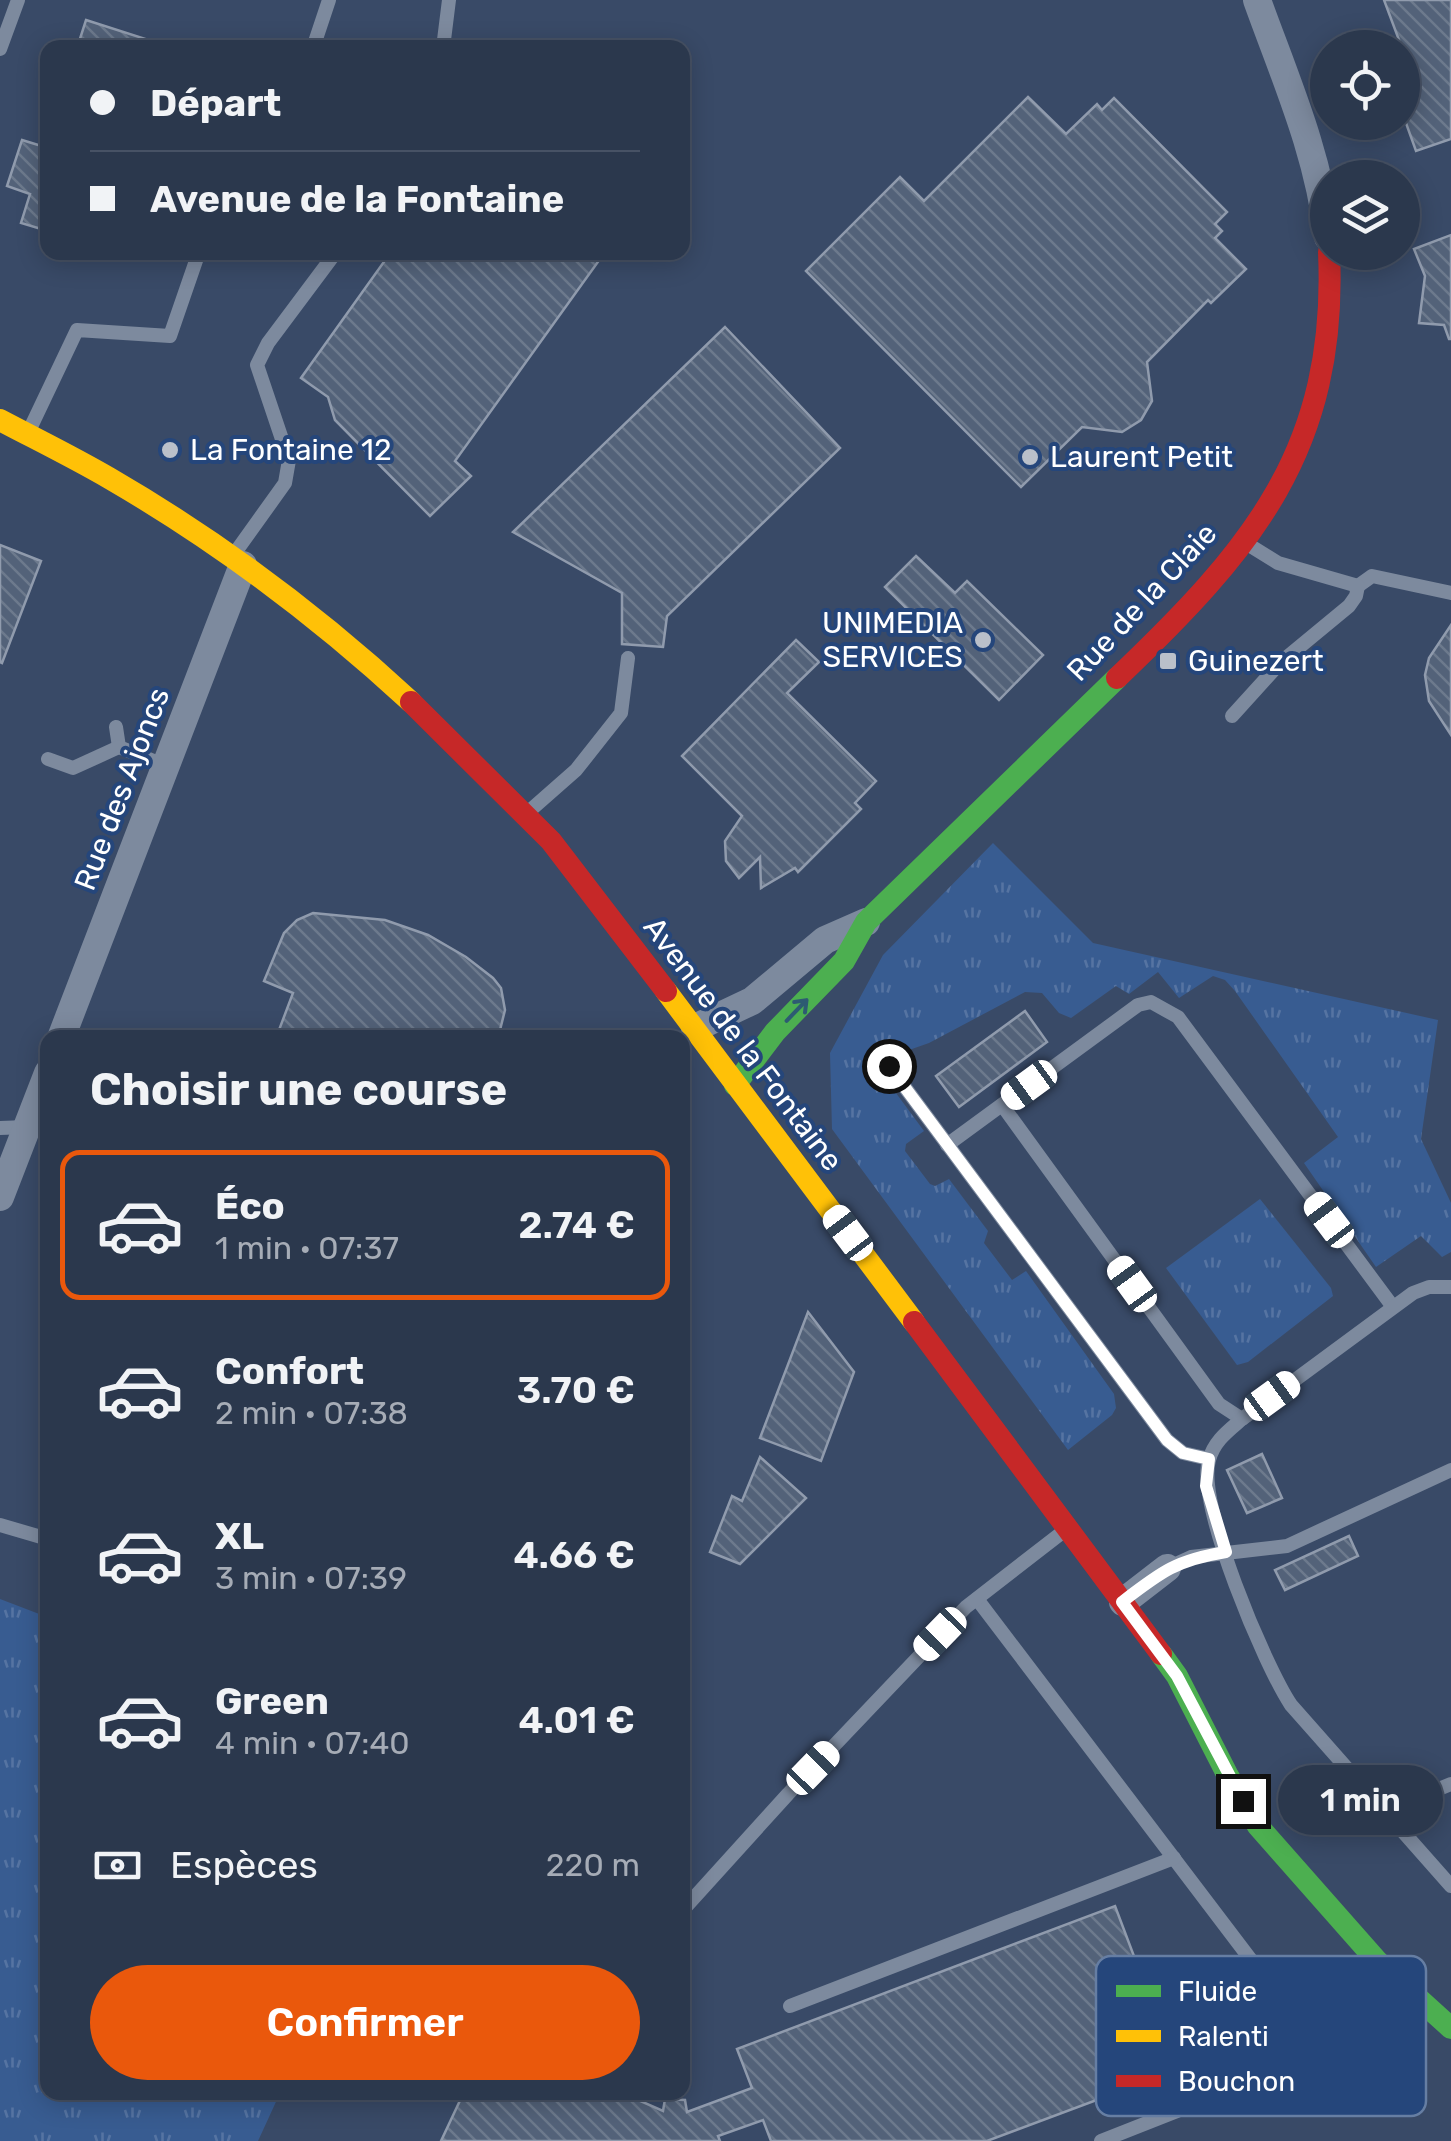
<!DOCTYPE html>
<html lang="fr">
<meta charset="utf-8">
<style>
:root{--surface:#2b384d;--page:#374357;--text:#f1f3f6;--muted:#a6acb6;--line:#475265;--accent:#ea580c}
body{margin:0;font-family:Rubik,sans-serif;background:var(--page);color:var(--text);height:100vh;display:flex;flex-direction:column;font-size:38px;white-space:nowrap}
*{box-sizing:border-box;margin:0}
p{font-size:32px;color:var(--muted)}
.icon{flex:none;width:55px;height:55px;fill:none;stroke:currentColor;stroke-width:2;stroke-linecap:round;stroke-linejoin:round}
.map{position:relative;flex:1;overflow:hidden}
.details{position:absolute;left:40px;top:1030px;width:650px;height:1070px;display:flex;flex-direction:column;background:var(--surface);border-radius:20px;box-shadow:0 5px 25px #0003,0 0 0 2px var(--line)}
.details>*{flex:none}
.banner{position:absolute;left:40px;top:40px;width:650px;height:220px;border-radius:20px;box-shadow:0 5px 25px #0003,0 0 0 2px var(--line);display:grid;align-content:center;height:220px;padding:0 50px;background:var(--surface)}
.tools{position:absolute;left:1310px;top:30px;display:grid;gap:20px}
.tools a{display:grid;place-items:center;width:110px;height:110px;border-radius:50%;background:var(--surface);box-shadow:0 5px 25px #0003,0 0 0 2px var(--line);font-size:50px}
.end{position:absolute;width:45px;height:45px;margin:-22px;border:12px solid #fff;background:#111;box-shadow:0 0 0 5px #111}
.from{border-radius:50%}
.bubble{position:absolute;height:70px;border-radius:35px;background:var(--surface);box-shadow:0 5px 25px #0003,0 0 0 2px var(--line);font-size:32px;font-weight:600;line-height:70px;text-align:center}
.car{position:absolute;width:30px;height:60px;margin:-30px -15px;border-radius:12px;box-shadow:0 0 8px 2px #0007;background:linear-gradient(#fff 24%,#345 0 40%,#fff 0 76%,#345 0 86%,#fff 0)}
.banner b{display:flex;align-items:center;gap:35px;height:95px;font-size:38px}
.banner b+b{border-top:2px solid var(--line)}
.banner i{width:25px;height:25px;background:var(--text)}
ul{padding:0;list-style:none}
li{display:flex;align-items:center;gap:30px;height:150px;margin:0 20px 15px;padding:0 30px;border:5px solid transparent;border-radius:20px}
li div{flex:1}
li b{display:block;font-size:38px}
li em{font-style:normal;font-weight:600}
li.on{border-color:var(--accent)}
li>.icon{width:90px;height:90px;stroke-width:1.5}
h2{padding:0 50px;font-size:45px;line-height:120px}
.pay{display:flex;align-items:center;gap:25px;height:110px;padding:0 50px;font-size:38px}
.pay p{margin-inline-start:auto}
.primary-button{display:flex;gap:20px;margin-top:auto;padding:20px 50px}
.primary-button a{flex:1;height:115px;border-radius:60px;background:var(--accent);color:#fff;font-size:40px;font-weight:600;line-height:115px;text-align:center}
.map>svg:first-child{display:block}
.grass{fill:url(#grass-tufts)}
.building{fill:url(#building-back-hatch);stroke:#909bad;stroke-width:2.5}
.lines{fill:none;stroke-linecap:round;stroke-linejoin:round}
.lane{stroke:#7d8a9e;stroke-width:14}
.street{stroke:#7d8a9e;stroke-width:28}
.fast{stroke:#4caf50;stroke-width:22}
.slow{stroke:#ffc107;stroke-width:22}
.jam{stroke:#c62828;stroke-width:22}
.oneway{stroke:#2d5b72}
.route{stroke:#fff;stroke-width:12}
.poi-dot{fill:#bac0ca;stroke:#25467b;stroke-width:4}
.labels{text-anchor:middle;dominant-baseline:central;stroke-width:8;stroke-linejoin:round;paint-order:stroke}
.poi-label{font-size:30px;fill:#fff;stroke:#25467b;text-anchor:start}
.street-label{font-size:30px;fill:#fff;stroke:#25467b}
.key{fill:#25467b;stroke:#667ea3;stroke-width:2.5}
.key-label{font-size:28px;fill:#fff}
</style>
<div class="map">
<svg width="1451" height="2141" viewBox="0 0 1451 2141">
<defs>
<pattern id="grass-tufts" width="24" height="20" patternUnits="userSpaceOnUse" patternTransform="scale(2.5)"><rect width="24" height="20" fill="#385c91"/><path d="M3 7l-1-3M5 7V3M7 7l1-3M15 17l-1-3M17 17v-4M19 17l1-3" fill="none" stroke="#5674a2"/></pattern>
<pattern id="building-back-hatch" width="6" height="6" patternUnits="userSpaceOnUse" patternTransform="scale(2.5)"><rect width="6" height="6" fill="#536279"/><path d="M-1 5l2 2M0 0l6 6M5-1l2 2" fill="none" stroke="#6d7a8d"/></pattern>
</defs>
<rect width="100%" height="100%" fill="#394a67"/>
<!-- grass -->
<g class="grass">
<polygon points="993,843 1093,943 1438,1020 1421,1139 1451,1203 1451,1252 1442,1257 1421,1236 1376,1267 1304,1163 1338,1137 1235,991 1225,980 1213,976 1179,998 1158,972 1129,994 1116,986 1071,1018 1059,1013 1042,993 1025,992 929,1043 889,1057 876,1066 924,1131 906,1144 905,1151 930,1184 935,1186 949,1179 988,1231 984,1243 1012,1280 1026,1271 1114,1394 1116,1408 1112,1415 1068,1450 832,1129 830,1053 883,955"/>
<polygon points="1260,1199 1331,1288 1333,1296 1248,1362 1237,1365 1166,1268"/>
<polygon points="0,1599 47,1617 48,2092 280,2093 258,2141 0,2141"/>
</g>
<!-- building -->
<g class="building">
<polygon points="1384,0 1451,0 1451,139 1416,151 1402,112 1402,48"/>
<polygon points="86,20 155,42 154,48 77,48"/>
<polygon points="1028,97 1066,134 1097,104 1102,110 1114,98 1227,212 1215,224 1222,231 1215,238 1246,269 1211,303 1208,300 1147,362 1152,401 1141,420 1122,432 1082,427 1021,487 806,271 900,177 924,201"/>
<polygon points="22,140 48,148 48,231 21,223 30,194 7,186"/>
<polygon points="1451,235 1451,339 1449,339 1444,325 1419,323 1425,276 1414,249"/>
<polygon points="391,252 605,252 455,461 471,476 430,516 335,420 328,397 301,378"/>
<polygon points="725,327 840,448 667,616 663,647 622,644 622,593 513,532"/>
<polygon points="0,545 41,561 2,663 0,662"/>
<polygon points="916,556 955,593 967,581 1043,655 999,700 885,587"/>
<polygon points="1451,625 1451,735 1429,701 1425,675 1429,658"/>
<polygon points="796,640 819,662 787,693 876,781 855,803 861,809 798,872 795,868 761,888 760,857 739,878 726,861 725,841 742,816 682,756"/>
<polygon points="313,913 385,920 428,935 466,957 493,978 501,988 505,1010 498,1038 276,1038 293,993 264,981 284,933 297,920"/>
<polygon points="1025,1011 1047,1042 959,1107 936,1076"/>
<polygon points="808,1312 854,1372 821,1461 760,1438"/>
<polygon points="1262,1454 1282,1498 1247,1513 1227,1470"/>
<polygon points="760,1457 806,1498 740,1564 710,1552 732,1496 742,1501"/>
<polygon points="1349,1536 1358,1556 1285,1590 1275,1570"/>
<polygon points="1115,1906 1177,2070 987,2141 771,2141 763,2120 718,2136 720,2141 441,2141 464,2092 620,2092 663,2111 665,2099 685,2100 687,2112 752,2088 737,2049"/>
</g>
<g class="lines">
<!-- lane -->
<g class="lane">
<polyline points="313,48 329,0"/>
<polyline points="443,48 449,0"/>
<polyline points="0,49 18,0"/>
<polyline points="28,433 77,330 170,336 199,252"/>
<polyline points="232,557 285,483 289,460 257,365 268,343 336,252"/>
<polyline points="1358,586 1372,576 1451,593"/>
<polyline points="1232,716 1280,663 1349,606 1356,596 1358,586 1278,563 1249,545"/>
<polyline points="116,727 119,747 166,766"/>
<polyline points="48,759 73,768 119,747"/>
<polyline points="526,814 576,770 621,713 628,658"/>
<polyline points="889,1066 1167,1440 1183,1453 1209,1459"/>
<polyline points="1002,1105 1219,1404 1242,1419"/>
<polyline points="0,1128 27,1127"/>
<polyline points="947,1145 1138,1005 1151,1002 1178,1017 1393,1307"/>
<path d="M 1451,1287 L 1429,1287 L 1413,1293 L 1242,1419 C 1228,1431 1214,1441 1209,1460 C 1196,1504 1265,1666 1291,1705 L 1451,1886"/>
<polyline points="0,1525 48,1539"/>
<polyline points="1167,1568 1191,1557 1287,1546 1451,1470"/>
<polyline points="977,1599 1270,1985 1281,2022 1245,2071 1200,2102 1101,2141"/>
<polyline points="1385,1811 1451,1784"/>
<polyline points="682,1911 788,1794 966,1607 1064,1531"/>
<polyline points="790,2006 1174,1858"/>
</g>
<!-- street -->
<g class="street">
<path d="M 1257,0 C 1285,78 1319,154 1328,237"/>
<polyline points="695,1028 752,1001 825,940 866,922"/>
<polyline points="61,1038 243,565"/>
<polyline points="0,1197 48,1073"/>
<polyline points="1123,1602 1167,1568"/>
</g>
<!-- fast -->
<g class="fast">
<polyline points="735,1085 775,1032 844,961 866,922 1117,678"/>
<polyline points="1161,1654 1177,1676 1228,1776 1258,1826 1378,1962 1451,2028"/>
</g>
<!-- slow -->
<g class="slow">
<path d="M 0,420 C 36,439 73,457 109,478 C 216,540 320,618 411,702"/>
<polyline points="666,991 914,1322"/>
</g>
<!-- jam -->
<g class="jam">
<path d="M 1117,678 C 1251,550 1338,450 1329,252"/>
<polyline points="411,702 551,841 666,991"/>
<polyline points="914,1322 1161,1654"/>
</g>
</g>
<!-- one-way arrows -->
<defs><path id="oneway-shaft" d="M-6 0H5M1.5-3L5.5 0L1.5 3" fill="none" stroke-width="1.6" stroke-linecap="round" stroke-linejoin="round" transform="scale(2.5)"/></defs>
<use class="oneway" href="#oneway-shaft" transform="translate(797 1010) rotate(-46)"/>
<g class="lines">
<!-- route -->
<path class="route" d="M 889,1066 L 1167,1440 L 1183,1453 L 1209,1459 L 1206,1486 L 1226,1552 C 1176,1560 1161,1572 1122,1602 L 1177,1676 L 1243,1801"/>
</g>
<!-- markers -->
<g class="poi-dot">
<circle cx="170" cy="450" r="10"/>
<circle cx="1030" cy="457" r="10"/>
<circle cx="983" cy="640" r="10"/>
<rect x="1158" y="651" width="20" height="20" rx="5"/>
</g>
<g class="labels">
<!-- poi labels -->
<g class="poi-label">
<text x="190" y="450">La Fontaine 12</text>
<text x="1050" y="457">Laurent Petit</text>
<text x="963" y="623" text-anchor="end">UNIMEDIA<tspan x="963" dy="34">SERVICES</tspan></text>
<text x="1188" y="661">Guinezert</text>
</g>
<!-- street labels -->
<g class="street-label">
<text transform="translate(1142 602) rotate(-47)">Rue de la Claie</text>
<text transform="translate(122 789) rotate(-69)">Rue des Ajoncs</text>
<text transform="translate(743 1044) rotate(53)">Avenue de la Fontaine</text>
</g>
</g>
<!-- legend -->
<rect x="1096" y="1956" width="330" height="160" rx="15" class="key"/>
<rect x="1116" y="1985" width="45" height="12" fill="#4caf50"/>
<rect x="1116" y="2030" width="45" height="12" fill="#ffc107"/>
<rect x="1116" y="2075" width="45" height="12" fill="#c62828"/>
<g class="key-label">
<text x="1178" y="2001">Fluide</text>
<text x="1178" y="2046">Ralenti</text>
<text x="1178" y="2091">Bouchon</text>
</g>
</svg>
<div class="tools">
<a><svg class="icon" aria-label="locate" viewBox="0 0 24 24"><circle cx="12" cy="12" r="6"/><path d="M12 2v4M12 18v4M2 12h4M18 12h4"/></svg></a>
<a><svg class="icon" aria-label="layers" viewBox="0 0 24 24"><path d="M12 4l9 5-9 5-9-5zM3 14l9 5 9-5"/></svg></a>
</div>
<i class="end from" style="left:889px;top:1066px"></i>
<i class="end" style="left:1243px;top:1801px"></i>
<div class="bubble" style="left:1278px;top:1765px;width:165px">1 min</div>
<i class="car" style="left:1029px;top:1085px;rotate:234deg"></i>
<i class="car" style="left:1329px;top:1220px;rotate:323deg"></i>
<i class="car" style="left:848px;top:1233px;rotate:323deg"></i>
<i class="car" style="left:1132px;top:1284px;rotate:324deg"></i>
<i class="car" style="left:1272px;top:1396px;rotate:54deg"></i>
<i class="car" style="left:940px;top:1634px;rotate:224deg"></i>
<i class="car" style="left:813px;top:1768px;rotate:44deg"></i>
<div class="banner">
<b><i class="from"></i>Départ</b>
<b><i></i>Avenue de la Fontaine</b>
</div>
<section class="details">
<h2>Choisir une course</h2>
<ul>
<li class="on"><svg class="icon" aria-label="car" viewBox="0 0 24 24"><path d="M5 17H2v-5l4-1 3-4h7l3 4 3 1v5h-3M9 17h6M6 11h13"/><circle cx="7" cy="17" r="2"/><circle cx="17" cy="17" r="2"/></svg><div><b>Éco</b><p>1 min · 07:37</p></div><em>2.74 €</em></li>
<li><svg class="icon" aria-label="car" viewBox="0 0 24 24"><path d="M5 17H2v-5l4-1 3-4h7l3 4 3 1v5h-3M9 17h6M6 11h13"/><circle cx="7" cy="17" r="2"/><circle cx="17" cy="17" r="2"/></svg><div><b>Confort</b><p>2 min · 07:38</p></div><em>3.70 €</em></li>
<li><svg class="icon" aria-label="car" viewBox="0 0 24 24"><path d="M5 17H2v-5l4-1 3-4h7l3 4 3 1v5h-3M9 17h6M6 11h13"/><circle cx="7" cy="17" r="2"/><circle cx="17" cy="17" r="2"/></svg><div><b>XL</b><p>3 min · 07:39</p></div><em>4.66 €</em></li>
<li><svg class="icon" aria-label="car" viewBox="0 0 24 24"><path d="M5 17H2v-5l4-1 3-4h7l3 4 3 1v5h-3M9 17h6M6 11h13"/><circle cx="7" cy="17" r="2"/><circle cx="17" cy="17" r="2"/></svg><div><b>Green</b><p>4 min · 07:40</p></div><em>4.01 €</em></li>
</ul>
<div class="pay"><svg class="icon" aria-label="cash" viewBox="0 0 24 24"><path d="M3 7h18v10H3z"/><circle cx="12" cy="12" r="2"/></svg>Espèces<p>220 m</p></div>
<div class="primary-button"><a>Confirmer</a></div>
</section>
</div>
